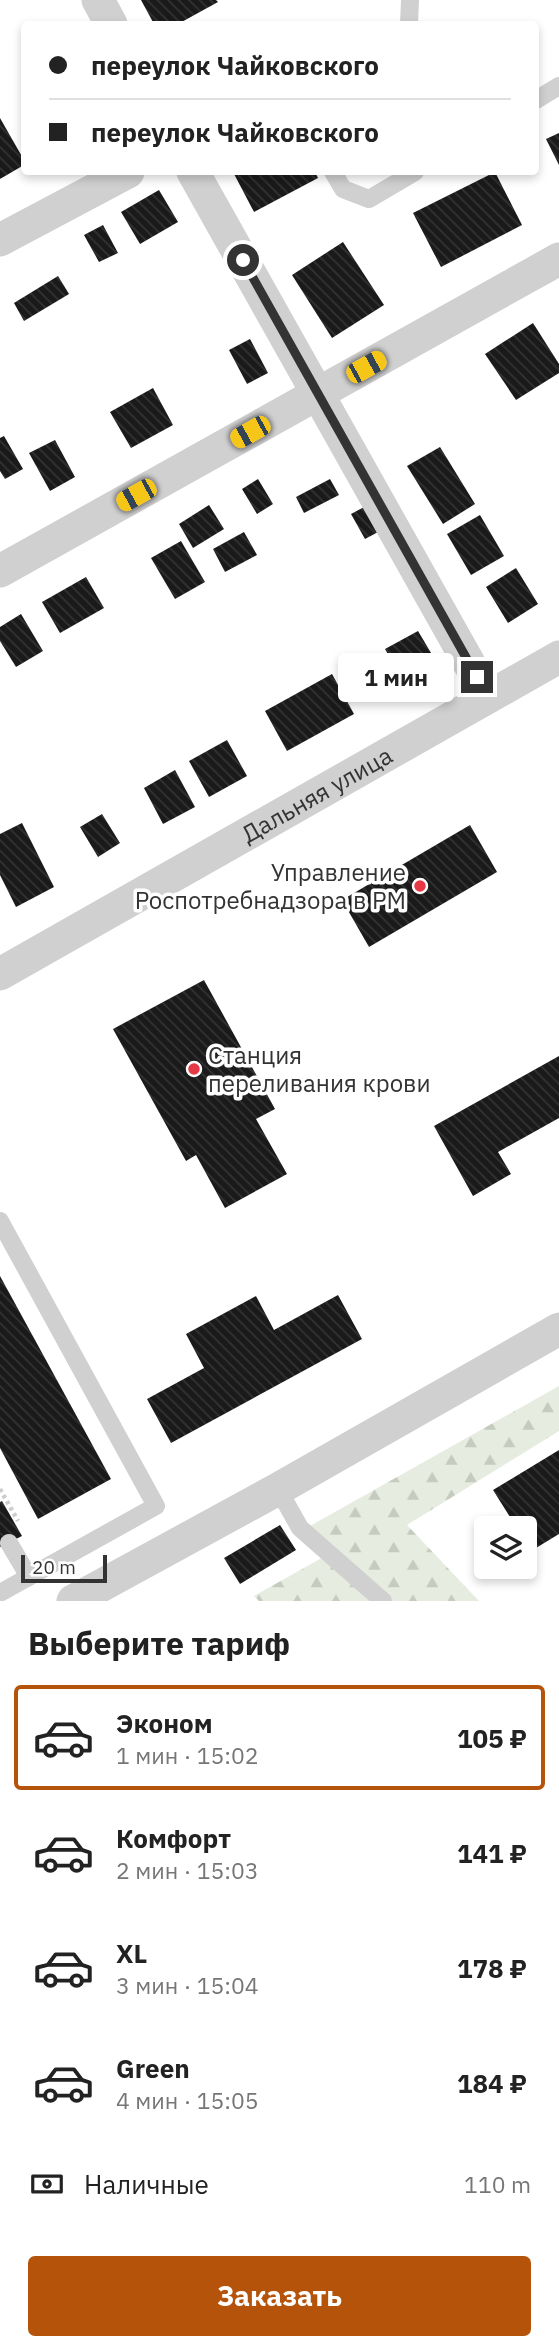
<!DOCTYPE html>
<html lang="ru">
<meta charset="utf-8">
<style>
:root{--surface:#fff;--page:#f6f6f6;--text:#222;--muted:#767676;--line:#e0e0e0;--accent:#b45309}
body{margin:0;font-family:"IBM Plex Sans",sans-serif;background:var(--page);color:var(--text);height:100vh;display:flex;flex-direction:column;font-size:26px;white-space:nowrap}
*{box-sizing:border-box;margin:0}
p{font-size:23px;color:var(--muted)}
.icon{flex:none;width:38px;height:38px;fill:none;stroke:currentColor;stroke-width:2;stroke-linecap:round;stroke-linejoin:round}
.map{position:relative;height:1601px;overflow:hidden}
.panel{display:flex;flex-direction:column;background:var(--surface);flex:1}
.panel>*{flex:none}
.guide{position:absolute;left:21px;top:21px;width:518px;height:154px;border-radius:7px;box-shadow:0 4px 10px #0003;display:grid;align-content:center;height:154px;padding:0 28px;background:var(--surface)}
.controls{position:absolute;left:474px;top:1516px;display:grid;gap:14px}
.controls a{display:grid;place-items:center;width:63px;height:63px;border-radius:7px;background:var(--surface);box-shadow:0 4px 10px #0003;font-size:35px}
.scale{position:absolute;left:21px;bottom:18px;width:86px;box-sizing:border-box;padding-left:7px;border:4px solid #333;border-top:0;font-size:19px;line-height:24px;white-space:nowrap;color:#333;-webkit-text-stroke:5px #fff;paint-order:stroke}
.end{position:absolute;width:32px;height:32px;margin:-16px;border:9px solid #333;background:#fff;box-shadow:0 0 0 4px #fff}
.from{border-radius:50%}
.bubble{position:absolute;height:49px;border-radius:7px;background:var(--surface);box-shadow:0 4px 10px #0003;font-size:23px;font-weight:700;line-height:49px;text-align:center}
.car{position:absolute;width:21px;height:42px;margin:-21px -10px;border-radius:9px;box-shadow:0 0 5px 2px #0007;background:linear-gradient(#f5c518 24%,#345 0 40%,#f5c518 0 76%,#345 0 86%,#f5c518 0)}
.guide b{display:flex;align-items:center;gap:24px;height:66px;font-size:26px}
.guide b+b{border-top:2px solid var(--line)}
.guide i{width:18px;height:18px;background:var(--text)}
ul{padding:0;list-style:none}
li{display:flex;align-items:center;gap:21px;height:105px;margin:0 14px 10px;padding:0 14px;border:4px solid transparent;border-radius:7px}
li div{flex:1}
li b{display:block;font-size:26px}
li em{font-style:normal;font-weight:700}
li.on{border-color:var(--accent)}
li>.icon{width:63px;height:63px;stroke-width:1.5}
h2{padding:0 28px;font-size:32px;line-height:84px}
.pay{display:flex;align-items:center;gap:18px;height:77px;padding:0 28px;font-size:26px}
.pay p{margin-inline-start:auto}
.cta{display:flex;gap:14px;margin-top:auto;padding:14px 28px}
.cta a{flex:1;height:80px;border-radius:7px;background:var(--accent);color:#fff;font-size:28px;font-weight:700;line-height:80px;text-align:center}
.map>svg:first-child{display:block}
.forest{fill:url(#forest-firs)}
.building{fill:url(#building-back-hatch)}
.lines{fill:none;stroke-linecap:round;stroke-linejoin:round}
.path{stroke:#cdcdcd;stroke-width:4.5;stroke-dasharray:3.5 3.5;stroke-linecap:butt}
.service{stroke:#d0d0d0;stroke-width:18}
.minor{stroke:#d0d0d0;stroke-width:33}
.route{stroke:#333;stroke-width:9}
.poi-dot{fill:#e63946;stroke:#fff;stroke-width:2.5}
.labels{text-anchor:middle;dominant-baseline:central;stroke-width:7;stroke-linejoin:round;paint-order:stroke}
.street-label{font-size:24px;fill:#333;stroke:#fff}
.poi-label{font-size:24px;fill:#333;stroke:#fff;text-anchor:end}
</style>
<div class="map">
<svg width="559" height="1601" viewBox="0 0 559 1601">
<defs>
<pattern id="forest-firs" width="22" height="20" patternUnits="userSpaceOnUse" patternTransform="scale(1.75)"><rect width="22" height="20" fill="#e6ecdf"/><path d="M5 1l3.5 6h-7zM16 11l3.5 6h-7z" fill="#c6cbc0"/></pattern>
<pattern id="building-back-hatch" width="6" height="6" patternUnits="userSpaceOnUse" patternTransform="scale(1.75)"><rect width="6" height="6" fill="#1a1a1a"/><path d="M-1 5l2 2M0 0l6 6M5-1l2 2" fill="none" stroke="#333"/></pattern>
</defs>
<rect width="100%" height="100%" fill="#fff"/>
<!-- forest -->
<polygon class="forest" points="559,1386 559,1431 407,1525 479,1601 259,1601 254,1596 327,1555 310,1526"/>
<!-- building -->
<g class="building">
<polygon points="141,0 216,0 218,2 178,24 154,24"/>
<polygon points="0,118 24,160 24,165 0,179"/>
<polygon points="559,133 559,165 546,139"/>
<polygon points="233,172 315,172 318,178 254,212"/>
<polygon points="495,172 522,225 441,267 413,213"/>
<polygon points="159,190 178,222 140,244 121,212"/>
<polygon points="103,225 118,253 99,262 84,235"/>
<polygon points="343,242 384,305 332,338 292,275"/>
<polygon points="58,276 69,294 24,321 14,303"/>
<polygon points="533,323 559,364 559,373 516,400 485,354"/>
<polygon points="250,339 268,373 247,384 229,350"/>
<polygon points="153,388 173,425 131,448 110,412"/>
<polygon points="4,436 23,469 5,479 0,471 0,438"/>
<polygon points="55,440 75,477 50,491 29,453"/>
<polygon points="440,447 475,504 443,524 407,466"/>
<polygon points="258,479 273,504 257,514 242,489"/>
<polygon points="330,479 339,495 304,513 296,497"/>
<polygon points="209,505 224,529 193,548 179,524"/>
<polygon points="366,506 380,531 365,539 351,514"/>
<polygon points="480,515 504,556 471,575 447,534"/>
<polygon points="244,532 257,555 225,572 213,549"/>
<polygon points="181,541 205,582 175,599 151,558"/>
<polygon points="516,568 538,604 508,623 486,587"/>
<polygon points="86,577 104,608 60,633 42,602"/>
<polygon points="21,614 43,651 16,667 0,641 0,627"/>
<polygon points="418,631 440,668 407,687 385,649"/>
<polygon points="332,674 354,714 287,751 265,711"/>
<polygon points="227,740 247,776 209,797 189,761"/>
<polygon points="175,770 195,807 163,824 144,788"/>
<polygon points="102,814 120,843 98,857 80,827"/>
<polygon points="22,823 54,887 16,907 0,875 0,834"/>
<polygon points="470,825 497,872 369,947 342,900"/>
<polygon points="204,980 275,1109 256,1119 287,1174 225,1208 196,1155 186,1161 113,1029"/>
<polygon points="559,1056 559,1118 498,1152 511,1174 473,1196 434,1126"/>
<polygon points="0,1276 111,1479 38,1519 0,1448"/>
<polygon points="338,1295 362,1339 171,1443 147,1399 204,1368 186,1334 256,1296 274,1330"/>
<polygon points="559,1450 559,1534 531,1551 525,1542 525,1528 517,1528 493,1490"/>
<polygon points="2,1501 22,1536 0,1547 0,1502"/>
<polygon points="280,1525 296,1550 240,1584 224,1558"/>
</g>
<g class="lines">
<!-- path -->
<polyline class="path" points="0,1489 18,1521"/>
<!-- service -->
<g class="service">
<polyline points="409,24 410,0"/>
<polyline points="536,100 559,86"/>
<polyline points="333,172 343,189 369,199 415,172"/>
<polyline points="0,1221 156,1506 0,1593"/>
<polyline points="278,1489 300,1528 383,1601"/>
<polyline points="9,1543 29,1577"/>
</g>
<!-- minor -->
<g class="minor">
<polyline points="98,0 111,24"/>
<polyline points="193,172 488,697"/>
<polyline points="0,240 128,172"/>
<polyline points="0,571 559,259"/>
<path id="s1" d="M 0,974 L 559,657"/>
<polyline points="73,1601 278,1489 559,1329"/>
</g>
</g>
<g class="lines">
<!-- route -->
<polyline class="route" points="243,260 477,677"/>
</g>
<!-- markers -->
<g class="poi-dot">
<circle cx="420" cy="886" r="7"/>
<circle cx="194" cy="1069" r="7"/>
</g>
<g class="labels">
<!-- street labels -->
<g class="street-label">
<text stroke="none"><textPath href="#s1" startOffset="364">Дальняя улица</textPath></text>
</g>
<!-- poi labels -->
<g class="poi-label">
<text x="406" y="872">Управление<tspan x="406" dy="28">Роспотребнадзора в РМ</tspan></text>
<text x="208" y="1055" text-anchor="start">Станция<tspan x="208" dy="28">переливания крови</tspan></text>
</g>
</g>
</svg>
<div class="controls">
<a><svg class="icon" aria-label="layers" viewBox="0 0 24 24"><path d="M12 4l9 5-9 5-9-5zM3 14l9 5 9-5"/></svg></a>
</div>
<div class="scale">20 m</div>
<i class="end from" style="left:243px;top:260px"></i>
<i class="end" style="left:477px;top:677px"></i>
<div class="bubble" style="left:338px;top:653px;width:116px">1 мин</div>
<i class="car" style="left:366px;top:367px;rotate:61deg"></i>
<i class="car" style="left:250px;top:432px;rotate:241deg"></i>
<i class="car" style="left:136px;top:495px;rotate:241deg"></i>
<div class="guide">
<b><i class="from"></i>переулок Чайковского</b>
<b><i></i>переулок Чайковского</b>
</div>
</div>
<section class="panel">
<h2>Выберите тариф</h2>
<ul>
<li class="on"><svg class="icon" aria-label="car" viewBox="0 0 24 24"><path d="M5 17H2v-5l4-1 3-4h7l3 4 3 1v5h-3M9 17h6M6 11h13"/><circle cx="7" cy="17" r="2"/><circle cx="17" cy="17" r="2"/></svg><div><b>Эконом</b><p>1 мин · 15:02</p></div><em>105 ₽</em></li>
<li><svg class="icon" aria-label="car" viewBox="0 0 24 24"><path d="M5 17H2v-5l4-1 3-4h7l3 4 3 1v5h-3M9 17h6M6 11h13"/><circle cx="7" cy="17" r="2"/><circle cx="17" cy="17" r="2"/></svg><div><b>Комфорт</b><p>2 мин · 15:03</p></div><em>141 ₽</em></li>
<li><svg class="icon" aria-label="car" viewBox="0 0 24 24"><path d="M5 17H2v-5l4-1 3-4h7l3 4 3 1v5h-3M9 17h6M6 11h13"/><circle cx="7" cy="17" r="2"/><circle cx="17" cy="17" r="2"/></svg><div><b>XL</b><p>3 мин · 15:04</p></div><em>178 ₽</em></li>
<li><svg class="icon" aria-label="car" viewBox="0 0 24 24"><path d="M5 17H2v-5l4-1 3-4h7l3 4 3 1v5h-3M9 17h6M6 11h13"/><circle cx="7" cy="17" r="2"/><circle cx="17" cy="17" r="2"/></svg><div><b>Green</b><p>4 мин · 15:05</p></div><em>184 ₽</em></li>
</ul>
<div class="pay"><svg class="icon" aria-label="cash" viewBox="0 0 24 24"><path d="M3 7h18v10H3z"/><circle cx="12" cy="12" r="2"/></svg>Наличные<p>110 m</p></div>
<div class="cta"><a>Заказать</a></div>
</section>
